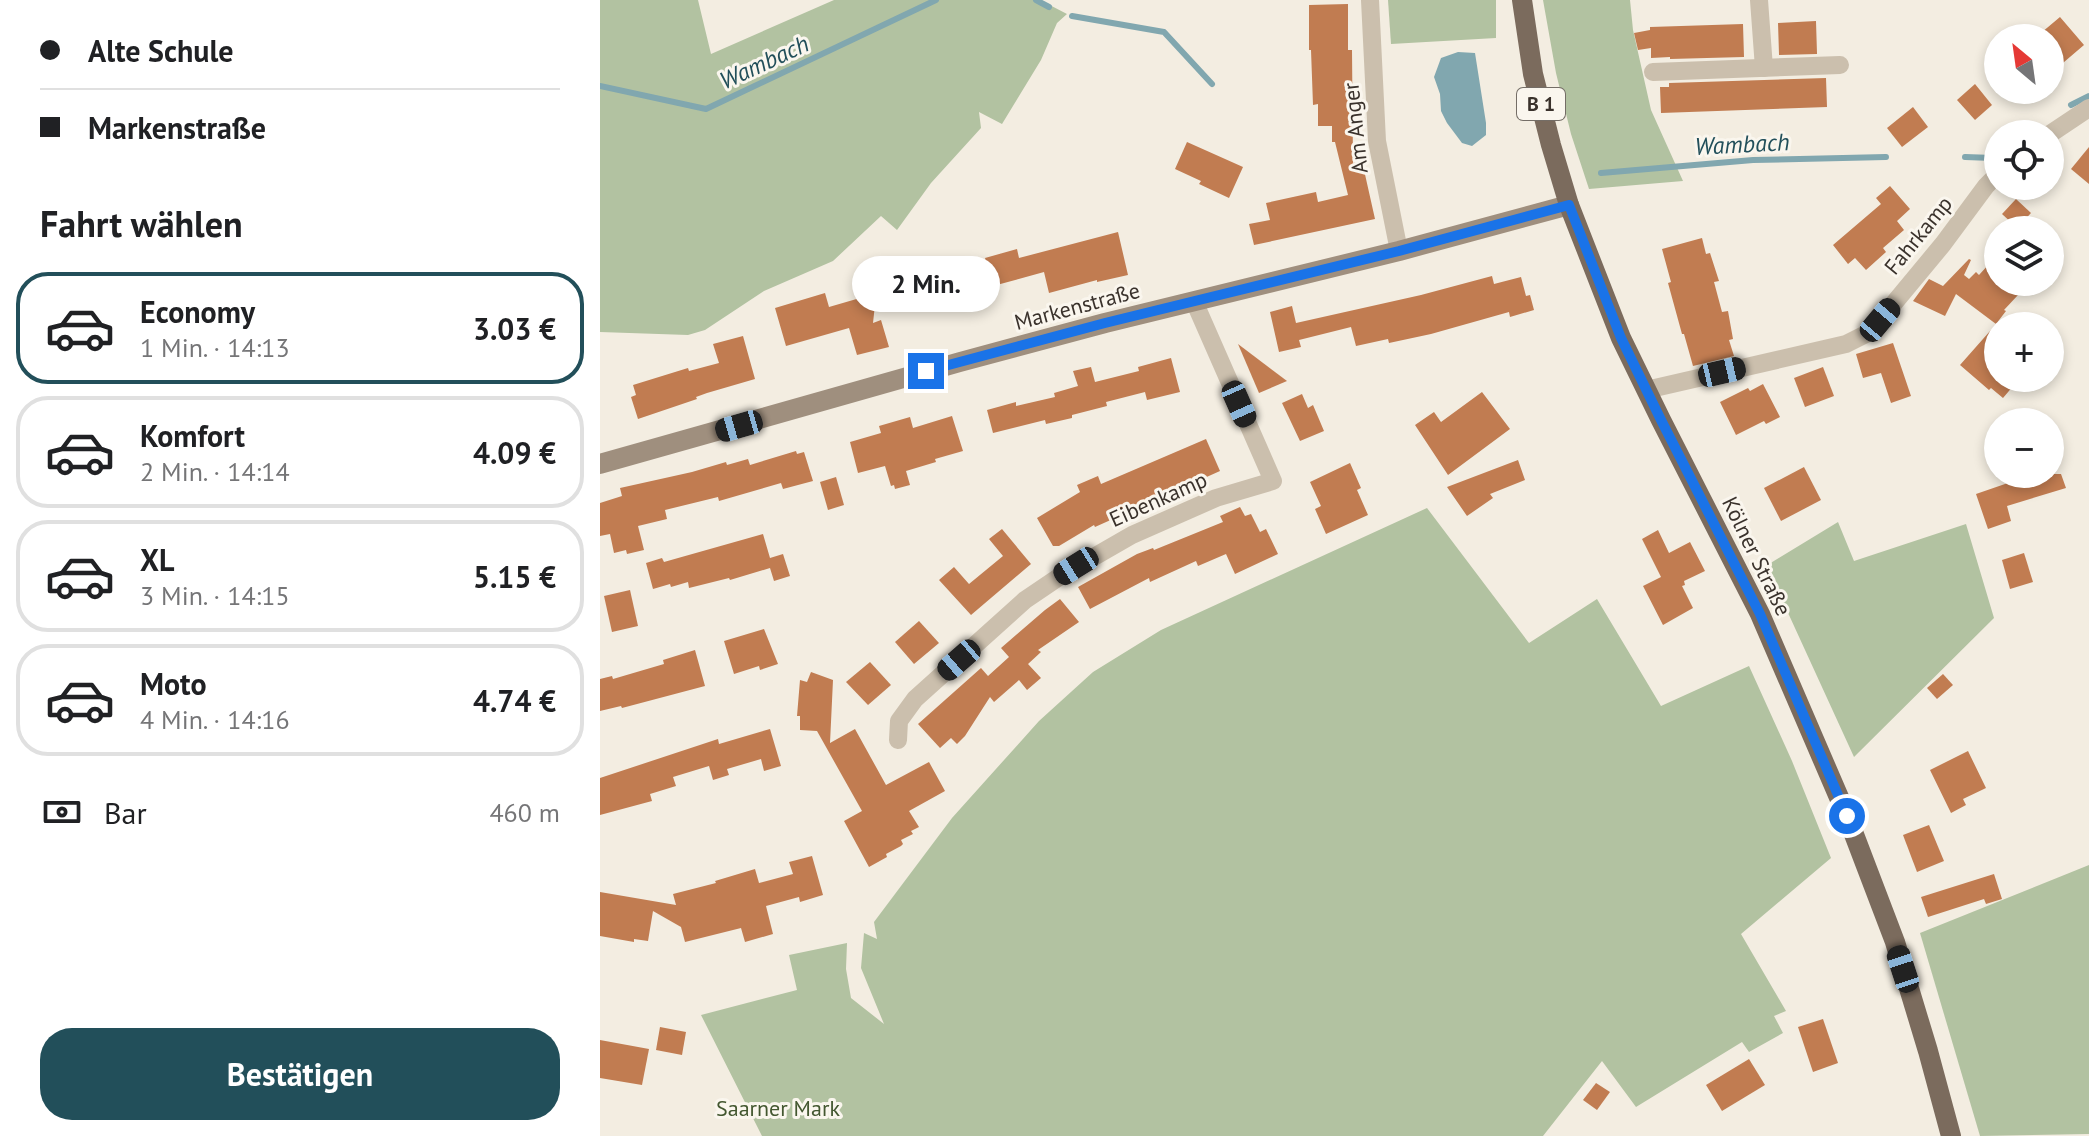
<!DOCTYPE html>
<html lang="de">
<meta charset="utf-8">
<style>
:root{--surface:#fff;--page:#f2f2f2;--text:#202124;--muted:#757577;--line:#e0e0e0;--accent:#224f5a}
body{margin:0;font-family:"PT Sans",sans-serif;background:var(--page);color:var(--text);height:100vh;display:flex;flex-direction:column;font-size:30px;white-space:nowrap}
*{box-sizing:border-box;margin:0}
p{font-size:26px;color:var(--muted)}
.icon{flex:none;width:44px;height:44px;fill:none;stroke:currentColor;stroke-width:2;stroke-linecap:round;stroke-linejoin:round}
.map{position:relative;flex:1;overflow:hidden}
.side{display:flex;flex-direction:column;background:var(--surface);width:600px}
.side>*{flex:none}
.guide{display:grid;align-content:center;height:176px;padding:0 40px;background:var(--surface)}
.needle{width:52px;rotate:331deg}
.tools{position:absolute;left:1384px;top:24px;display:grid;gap:16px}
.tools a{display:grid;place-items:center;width:80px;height:80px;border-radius:50%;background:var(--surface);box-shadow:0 4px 12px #0003;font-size:40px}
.end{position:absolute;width:36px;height:36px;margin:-18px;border:10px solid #1a73e8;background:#fff;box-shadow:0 0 0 4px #fff}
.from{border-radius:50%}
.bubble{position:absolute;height:56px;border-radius:28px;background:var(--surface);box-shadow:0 4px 12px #0003;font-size:26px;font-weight:800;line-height:56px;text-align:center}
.car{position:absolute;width:24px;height:48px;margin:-24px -12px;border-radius:10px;box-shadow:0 0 6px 2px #0007;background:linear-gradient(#222 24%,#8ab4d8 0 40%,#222 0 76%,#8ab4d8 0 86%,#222 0)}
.guide b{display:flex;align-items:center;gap:28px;height:76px;font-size:30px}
.guide b+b{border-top:2px solid var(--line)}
.guide i{width:20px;height:20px;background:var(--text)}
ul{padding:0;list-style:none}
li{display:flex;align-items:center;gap:24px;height:112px;margin:0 16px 12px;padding:0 24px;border:4px solid var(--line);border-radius:32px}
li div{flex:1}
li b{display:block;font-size:30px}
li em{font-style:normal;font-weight:800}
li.current{border-color:var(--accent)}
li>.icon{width:72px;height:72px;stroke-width:1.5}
h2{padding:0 40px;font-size:36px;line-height:96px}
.pay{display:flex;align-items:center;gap:20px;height:88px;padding:0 40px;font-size:30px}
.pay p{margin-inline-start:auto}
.cta{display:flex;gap:16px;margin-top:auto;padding:16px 40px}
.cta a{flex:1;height:92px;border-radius:32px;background:var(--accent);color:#fff;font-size:32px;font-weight:800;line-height:92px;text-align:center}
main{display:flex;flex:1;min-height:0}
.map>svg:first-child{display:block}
.green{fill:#b2c2a1}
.water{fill:#81a7af}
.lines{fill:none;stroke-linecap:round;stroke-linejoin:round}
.stream{stroke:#81a7af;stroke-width:6}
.building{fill:#c17c51}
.street{stroke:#cbbfad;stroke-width:18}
.secondary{stroke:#9f8f7e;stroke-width:20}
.primary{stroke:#7b6b5d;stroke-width:20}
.route{stroke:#1a73e8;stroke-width:10}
.labels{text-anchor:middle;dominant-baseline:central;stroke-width:6;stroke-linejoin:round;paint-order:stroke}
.shield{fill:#faf6ee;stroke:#746d66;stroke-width:2}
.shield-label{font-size:20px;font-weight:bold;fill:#3a322c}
.street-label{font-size:22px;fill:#3a322c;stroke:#faf6ee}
.park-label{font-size:22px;fill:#435730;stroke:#faf6ee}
.water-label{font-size:24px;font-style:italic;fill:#224f5a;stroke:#faf6ee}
</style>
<main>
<section class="side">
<div class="guide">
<b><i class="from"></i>Alte Schule</b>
<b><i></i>Markenstraße</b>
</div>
<h2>Fahrt wählen</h2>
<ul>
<li class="current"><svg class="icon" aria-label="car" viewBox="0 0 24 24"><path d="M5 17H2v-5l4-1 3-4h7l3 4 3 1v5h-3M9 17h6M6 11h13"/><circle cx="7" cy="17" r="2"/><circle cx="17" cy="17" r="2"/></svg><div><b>Economy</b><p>1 Min. · 14:13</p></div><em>3.03 €</em></li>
<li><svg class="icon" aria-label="car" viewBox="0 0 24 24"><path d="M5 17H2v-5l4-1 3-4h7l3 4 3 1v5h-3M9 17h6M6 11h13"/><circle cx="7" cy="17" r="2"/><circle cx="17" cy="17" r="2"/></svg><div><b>Komfort</b><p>2 Min. · 14:14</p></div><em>4.09 €</em></li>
<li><svg class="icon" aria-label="car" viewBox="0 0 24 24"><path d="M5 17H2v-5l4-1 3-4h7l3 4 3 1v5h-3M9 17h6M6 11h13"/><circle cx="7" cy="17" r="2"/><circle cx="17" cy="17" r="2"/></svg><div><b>XL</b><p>3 Min. · 14:15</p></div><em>5.15 €</em></li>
<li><svg class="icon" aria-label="car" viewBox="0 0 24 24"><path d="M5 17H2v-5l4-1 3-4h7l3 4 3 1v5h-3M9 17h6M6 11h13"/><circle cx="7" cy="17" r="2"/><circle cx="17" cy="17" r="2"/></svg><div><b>Moto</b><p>4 Min. · 14:16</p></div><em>4.74 €</em></li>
</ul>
<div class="pay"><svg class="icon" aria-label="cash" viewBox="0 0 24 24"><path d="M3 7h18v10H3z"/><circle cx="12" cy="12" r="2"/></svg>Bar<p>460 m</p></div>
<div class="cta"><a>Bestätigen</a></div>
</section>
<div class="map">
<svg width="1489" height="1136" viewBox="0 0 1489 1136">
<rect width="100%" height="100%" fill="#f3ede1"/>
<!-- green -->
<g class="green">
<polygon points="0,0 98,0 111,54 234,0 440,0 467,14 457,23 441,60 402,124 379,112 381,128 331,183 297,230 281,216 233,261 164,291 105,330 88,335 0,332"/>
<polygon points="788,0 896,0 896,38 791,44"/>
<polygon points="943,0 1030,0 1033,30 1051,110 1083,181 989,189 971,134 956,73"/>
<polygon points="827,508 929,643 997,599 1061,706 1149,666 1192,761 1231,858 1141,934 1186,1011 1174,1016 1183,1033 1149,1052 1142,1042 1036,1107 1002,1061 943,1136 162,1136 101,1015 197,990 189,955 247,943 246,969 251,998 284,1024 261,968 264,933 277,939 274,922 352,818 439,721 493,672 561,630"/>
<polygon points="1238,522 1254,561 1366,524 1394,618 1254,757 1189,615 1164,567"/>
<polygon points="1489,865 1489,1134 1380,1136 1320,933"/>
</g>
<!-- water -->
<polygon class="water" points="858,52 875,53 886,123 886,135 872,146 862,143 847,123 841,111 840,94 834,77 841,58"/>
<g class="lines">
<!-- stream -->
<g class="stream">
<polyline points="436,0 449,7"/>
<polyline points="472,16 564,32 612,84"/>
<polyline points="0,86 106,109 336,0"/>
<polyline points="1471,105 1489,96"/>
<polyline points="1430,134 1432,132"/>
<polyline points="1365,157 1393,158"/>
<polyline points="1001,173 1153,160 1286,157"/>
</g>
</g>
<!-- building -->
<g class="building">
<polygon points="748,4 748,50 752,50 753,163 762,161 775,219 654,245 649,224 670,220 666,203 716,192 718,202 748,195 735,142 732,142 732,126 718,126 718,104 713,105 711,50 709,50 709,5"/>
<polygon points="1460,17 1484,45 1450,74 1450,38 1435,38"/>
<polygon points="1216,21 1217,54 1179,55 1178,23"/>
<polygon points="1143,24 1144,57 1070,59 1070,57 1051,58 1051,48 1038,50 1034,33 1050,30 1050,27"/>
<polygon points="1226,78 1227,107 1061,113 1060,87 1069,87 1069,83"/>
<polygon points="1375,84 1392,105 1375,120 1357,100"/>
<polygon points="1313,107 1328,127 1302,147 1287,128"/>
<polygon points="587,142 643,167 629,198 599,184 601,181 575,169"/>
<polygon points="1489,147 1489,184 1471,169"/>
<polygon points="1290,186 1310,209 1297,221 1304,230 1283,248 1286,252 1266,270 1255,258 1248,264 1233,245 1281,204 1276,198"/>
<polygon points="1416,199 1431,213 1420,225 1414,225 1402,214"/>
<polygon points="518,232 528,275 497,282 497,280 449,293 444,272 393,286 385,258 417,249 419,258"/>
<polygon points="1102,238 1106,254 1110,253 1119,281 1114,282 1122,312 1128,311 1133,339 1129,340 1134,356 1093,366 1084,334 1082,334 1068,283 1071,282 1062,249"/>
<polygon points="1369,259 1371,260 1364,275 1369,279 1376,272 1379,275 1389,264 1398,273 1398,282 1421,282 1413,290 1418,295 1404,310 1406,311 1396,324 1356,294 1345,316 1313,301 1329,279 1343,286"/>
<polygon points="264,266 279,268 273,323 281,320 289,347 257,355 249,328 186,346 175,308 225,293 229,307 260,298"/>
<polygon points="358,269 365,294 334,303 327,278"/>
<polygon points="892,276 894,284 921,277 926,296 930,295 934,310 910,317 909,312 831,334 789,343 788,339 756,346 751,327 699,340 701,347 679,352 670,312 692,306 696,323 821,295"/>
<polygon points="1398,322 1398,378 1407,378 1414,385 1403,398 1391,388 1389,390 1360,365"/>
<polygon points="143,336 155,379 107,393 96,397 97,399 38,419 31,397 36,395 33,385 88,368 89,371 119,363 113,344"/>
<polygon points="1293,343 1311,396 1291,403 1281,373 1263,378 1256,354"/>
<polygon points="638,344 687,381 659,393"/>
<polygon points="571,358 580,392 547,400 545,392 506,402 507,406 472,415 472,418 446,424 445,420 393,433 387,410 416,402 416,406 455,397 454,393 478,386 473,371 491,367 495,382 539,371 538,367"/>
<polygon points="1223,367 1234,396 1205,407 1194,378"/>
<polygon points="1163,384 1180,417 1166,424 1164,421 1136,435 1120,402 1148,388 1150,391"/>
<polygon points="882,392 910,429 848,475 815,425 834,412 841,422"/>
<polygon points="702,394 708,408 713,405 724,431 700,441 682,403"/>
<polygon points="352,416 363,451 335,459 336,462 306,471 310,485 295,489 294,485 291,486 285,466 258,473 250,442 281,433 279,426 310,417 313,428"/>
<polygon points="606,439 620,471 495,527 494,525 459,546 453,546 437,518 480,492 477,485 498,476 501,484"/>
<polygon points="196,451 197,454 204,452 213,481 183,489 181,483 119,501 118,497 65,510 67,519 38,526 44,550 27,554 26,550 14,553 10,534 0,536 0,503 22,496 20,488 92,472 126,462 127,465 148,459 150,465"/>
<polygon points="918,460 925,480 890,494 893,498 867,516 847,487"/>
<polygon points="750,463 761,488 757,490 768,515 726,534 715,509 721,506 710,482"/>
<polygon points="1204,467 1221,500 1181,521 1164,488"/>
<polygon points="1434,474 1461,474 1466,488 1407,506 1411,521 1388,529 1376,494"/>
<polygon points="236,477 244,505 228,510 220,482"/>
<polygon points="640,507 645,516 651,514 660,532 666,529 678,554 635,574 626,554 598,566 596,561 550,582 549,578 490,609 478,587 537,554 553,548 554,550 623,522 620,516"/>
<polygon points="402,529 431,564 371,615 339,580 354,567 369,584 403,556 389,539"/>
<polygon points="1058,530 1069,553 1090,542 1105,571 1084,581 1085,585 1082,586 1093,608 1063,625 1043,586 1061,577 1042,539"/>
<polygon points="163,534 170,558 183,554 190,576 174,581 170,568 130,580 129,578 89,588 88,582 71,587 70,584 53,589 46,563 62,558 64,562"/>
<polygon points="1424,553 1433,582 1410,589 1402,560"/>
<polygon points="30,590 38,626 12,632 4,596"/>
<polygon points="460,599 479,622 438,650 441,652 428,664 441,678 427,690 419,680 394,702 390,697 365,736 357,744 351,738 340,748 318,724 381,668 388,676 409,657 401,648 445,610"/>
<polygon points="319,621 339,643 314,664 295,642"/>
<polygon points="164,629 178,664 160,670 159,666 134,674 124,641"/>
<polygon points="95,650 105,686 22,708 21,706 0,711 0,679 12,676 13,679 64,664 63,660"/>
<polygon points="270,662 291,685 268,705 246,682"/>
<polygon points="211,672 233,680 230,743 255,729 286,785 329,762 345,791 309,811 319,827 311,831 313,834 301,840 303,844 301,846 286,854 287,857 269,867 244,821 262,811 217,731 200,730 200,716 197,716 200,680 207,682"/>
<polygon points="1343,674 1353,685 1337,699 1327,688"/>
<polygon points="170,729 181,766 164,771 161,759 127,769 129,775 113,780 109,766 73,777 76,786 50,794 52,801 0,815 0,778 118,739 119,744"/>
<polygon points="1368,751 1386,788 1363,799 1366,805 1351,813 1330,770"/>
<polygon points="1329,825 1344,861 1317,872 1303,835"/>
<polygon points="212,856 223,895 200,902 199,897 166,906 173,934 145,942 141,928 85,942 81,927 53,911 48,941 34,939 34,942 0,936 0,892 76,905 73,894 116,883 115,881 155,869 159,883 193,874 189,862"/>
<polygon points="1394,874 1402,899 1386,904 1384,899 1328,917 1321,897"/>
<polygon points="1223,1019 1238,1063 1213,1072 1198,1027"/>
<polygon points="60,1027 86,1032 82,1055 56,1050"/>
<polygon points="0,1040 49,1049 42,1085 0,1078"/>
<polygon points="1149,1059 1165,1085 1122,1111 1106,1085"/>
<polygon points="996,1083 1010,1092 997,1110 983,1100"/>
</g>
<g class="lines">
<!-- street -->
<g class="street">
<polyline points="770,0 777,141 799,251"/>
<polyline points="1159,0 1164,68"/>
<polyline points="1053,72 1240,65"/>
<polyline points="1450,134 1489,108"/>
<polyline points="1046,390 1246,344 1266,334 1280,320 1343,244 1386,186 1398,174"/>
<polyline points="298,740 299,721 315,699 425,600 459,577 532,535 616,498 673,481 594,301"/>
</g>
<!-- secondary -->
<polyline class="secondary" points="0,464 360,362 505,323 799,251 969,205"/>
<!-- primary -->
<polyline class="primary" points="922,0 933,74 951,145 969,205 1021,338 1061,420 1160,614 1247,816 1295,942 1328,1051 1351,1136"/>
</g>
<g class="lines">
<!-- route -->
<polyline class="route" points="326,371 505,323 799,251 969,205 1021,338 1061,420 1160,614 1247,816"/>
</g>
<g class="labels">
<!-- shield labels -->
<rect class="shield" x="917" y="88" width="48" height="32" rx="6"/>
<g class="shield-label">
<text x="941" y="104">B 1</text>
</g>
<!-- street labels -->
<g class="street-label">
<text transform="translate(755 128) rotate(-96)">Am Anger</text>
<text transform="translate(1318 235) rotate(-51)">Fahrkamp</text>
<text transform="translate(477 306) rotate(-15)">Markenstraße</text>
<text transform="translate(558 499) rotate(-24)">Eibenkamp</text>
<text transform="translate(1157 556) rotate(64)">Kölner Straße</text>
</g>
<!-- park labels -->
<g class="park-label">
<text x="178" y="1108">Saarner Mark</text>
</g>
<!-- water labels -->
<g class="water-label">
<text transform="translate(164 62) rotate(-25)">Wambach</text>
<text transform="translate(1142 144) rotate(-3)">Wambach</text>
</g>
</g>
</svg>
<div class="tools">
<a><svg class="needle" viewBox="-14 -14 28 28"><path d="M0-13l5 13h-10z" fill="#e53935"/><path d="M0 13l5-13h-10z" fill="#757577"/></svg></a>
<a><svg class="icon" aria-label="locate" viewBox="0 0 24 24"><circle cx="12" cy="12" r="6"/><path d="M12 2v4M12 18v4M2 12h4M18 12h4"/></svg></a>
<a><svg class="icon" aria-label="layers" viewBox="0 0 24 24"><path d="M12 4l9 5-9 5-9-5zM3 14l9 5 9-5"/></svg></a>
<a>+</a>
<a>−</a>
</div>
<i class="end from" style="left:1247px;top:816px"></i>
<i class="end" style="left:326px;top:371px"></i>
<div class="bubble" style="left:252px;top:256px;width:148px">2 Min.</div>
<i class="car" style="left:1280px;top:320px;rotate:40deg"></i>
<i class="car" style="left:1122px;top:372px;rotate:77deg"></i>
<i class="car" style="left:639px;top:404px;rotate:156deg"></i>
<i class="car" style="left:139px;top:426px;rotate:254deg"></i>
<i class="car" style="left:476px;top:566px;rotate:238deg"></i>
<i class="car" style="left:359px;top:660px;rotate:229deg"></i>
<i class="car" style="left:1303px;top:969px;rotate:342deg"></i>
</div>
</main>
